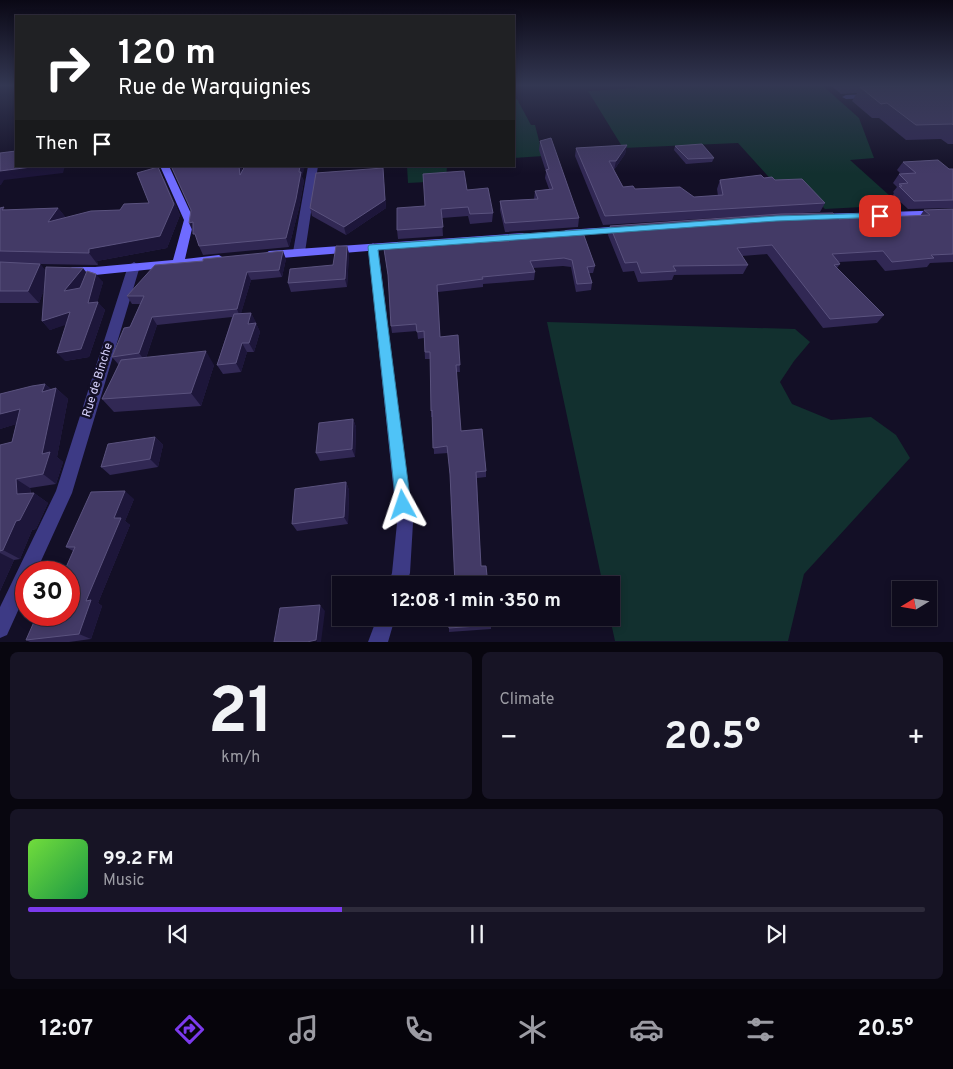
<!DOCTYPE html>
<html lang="en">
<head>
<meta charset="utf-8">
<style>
  :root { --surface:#0e0b1c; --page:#171425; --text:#f1f3f6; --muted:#9b9ba3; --line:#2e2b3b; --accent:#7c3aed }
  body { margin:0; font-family:Overpass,sans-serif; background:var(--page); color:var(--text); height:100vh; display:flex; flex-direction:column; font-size:19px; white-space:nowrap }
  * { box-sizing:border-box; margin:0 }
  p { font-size:16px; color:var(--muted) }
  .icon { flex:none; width:28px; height:28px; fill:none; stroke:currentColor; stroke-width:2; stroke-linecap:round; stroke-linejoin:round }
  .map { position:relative; height:642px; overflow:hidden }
  .sheet { display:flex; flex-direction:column; gap:10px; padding:10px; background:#08060f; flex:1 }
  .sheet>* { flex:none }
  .banner { position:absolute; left:15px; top:15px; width:500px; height:152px; border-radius:0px; box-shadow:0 2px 8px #0003,0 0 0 1px var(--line); background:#202124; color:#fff; overflow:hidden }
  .needle { width:32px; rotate:259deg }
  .buttons { position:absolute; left:892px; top:581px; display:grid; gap:10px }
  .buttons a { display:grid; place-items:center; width:45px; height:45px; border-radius:0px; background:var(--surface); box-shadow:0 2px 8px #0003,0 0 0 1px var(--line); font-size:25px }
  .speed { position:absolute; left:15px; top:561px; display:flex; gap:10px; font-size:25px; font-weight:700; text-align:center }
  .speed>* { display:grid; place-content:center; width:65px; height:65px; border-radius:50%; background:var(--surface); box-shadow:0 2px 8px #0003,0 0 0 1px var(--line); line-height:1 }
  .speed .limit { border:8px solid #d22; background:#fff; color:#111 }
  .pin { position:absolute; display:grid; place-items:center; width:42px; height:42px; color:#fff; margin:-21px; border-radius:10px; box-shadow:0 2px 8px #0006 }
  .me { position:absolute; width:55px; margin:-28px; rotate:355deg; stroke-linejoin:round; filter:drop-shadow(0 0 4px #0008) }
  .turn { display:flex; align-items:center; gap:18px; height:105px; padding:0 20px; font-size:22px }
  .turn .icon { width:65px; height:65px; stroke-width:2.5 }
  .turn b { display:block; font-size:35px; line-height:42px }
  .then { display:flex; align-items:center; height:48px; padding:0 20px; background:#0003; gap:10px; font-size:19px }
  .big { font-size:38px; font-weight:700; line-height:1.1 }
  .sheet .tile { flex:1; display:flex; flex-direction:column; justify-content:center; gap:8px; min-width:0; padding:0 18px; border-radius:8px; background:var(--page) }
  .sheet .dial { align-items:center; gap:0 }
  .dial b { font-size:65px; line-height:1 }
  .song { display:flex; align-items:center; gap:15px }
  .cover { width:60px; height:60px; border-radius:8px; background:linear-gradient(135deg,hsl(100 70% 55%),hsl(140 70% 35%)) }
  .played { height:5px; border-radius:2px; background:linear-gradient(90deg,var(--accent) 35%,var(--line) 35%) }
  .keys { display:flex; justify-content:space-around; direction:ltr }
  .heat { display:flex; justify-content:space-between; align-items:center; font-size:28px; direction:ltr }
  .sheet .tiles { flex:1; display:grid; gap:10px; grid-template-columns:1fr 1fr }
  .tile:last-child { grid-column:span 2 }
  .trip { position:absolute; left:332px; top:576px; width:288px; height:50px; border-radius:0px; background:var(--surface); box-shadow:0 2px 8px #0003,0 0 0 1px var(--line); font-weight:700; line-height:50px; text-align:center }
  .dock { display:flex; height:80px; justify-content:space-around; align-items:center; background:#06040b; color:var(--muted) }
  .dock .icon { width:35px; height:35px }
  .dock .current { color:var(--accent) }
  .dock b { font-size:22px; color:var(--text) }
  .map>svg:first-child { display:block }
  .green { fill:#12302f }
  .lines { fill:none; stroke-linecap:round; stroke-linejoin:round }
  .street { fill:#3d3a85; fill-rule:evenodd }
  .secondary { fill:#6f6bff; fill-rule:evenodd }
  .wall { fill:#312854 }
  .shaded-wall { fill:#1d163a }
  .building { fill:#433a66; stroke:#5a527e }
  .route { fill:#4fc3f7; stroke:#337fa1 }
  .labels { text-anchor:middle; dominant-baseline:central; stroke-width:5; stroke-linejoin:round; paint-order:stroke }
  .street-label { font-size:12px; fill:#d9d4ff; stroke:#130f26 }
</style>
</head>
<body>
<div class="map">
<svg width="953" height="642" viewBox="0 0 953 642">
  <rect width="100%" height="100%" fill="#130f26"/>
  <path class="green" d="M634 85H822L859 118 874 158 850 160 900 205 825 209 799 183 775 184 738 143 623 148 588 91 636 88Z
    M517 99 531 125H535L543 156 514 158V100Z
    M407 166H447L446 181 408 183Z
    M547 322 795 329 810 342 794 361 780 382 792 404 831 420 871 417 896 435 910 458 804 574 788 641H615L610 618H611V585H603Z"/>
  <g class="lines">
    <path class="street" d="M871 94H874V98L846 99 842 97 846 95Z
      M308 166H318L305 252 299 256 293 252Z
      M373 243 378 247 413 523 410 573 406 585H388L392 573 397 523 368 247Z
      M134 262 140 266 72 493 36 572H26V593L7 635 0 638V607L56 491 128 266Z
      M377 618H395L388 642H368Z"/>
    <path class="secondary" d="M160 166H169L194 220 185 259 219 255 225 259 223 262 95 275 68 274 66 271 72 267H95L173 260 184 220Z
      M953 210V216L820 220 815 217 820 214Z
      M626 226 630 227 631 229 630 231 566 236 561 233 566 230Z
      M523 233 528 236 527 238 269 259 263 255 269 251Z"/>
  </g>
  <path class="wall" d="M830 85H953V144H948L941 139 906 140 879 118H872L852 101 857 93 841 94Z
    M540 141 579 218 578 227 505 232 500 210V201L534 199 535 191 549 189 545 178 546 172 539 150Z
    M627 145 625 154 614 170 623 187 635 189 694 197 718 196 717 189 720 180 764 178 775 180 825 203 820 212 786 214 839 219 920 216 924 210 953 209V262L930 263 927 267 885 271 876 260 839 262 840 264 837 268 884 315 877 323 823 328 767 254 742 256 748 265 743 274 674 275 672 280 638 282 634 271 623 272 608 235 610 226 766 215 603 225 575 156 576 148Z
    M675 146 714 158 712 162 686 164 674 150Z
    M903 162 949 169H953V208L908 209 893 195 894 193 893 192 897 187 893 183 899 174H901L897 170Z
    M171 166H241L242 172 302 177 304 181 299 208 289 247 203 255 199 246 191 210Z
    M383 168 386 208 346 235 312 216 310 208Z
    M164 179 180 215 167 248 97 261 98 265 40 264 45 270 86 272 103 282 97 302 105 310 89 357 65 361 66 324 50 330 42 321 44 289 39 303H0V208L6 210 58 208 66 218 120 210 149 203Z
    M467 190 493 213 492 222 470 224 468 216 442 218 443 236 398 239 397 230Z
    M582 230 595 266 593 273H589L592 283 591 290 576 292 571 267 563 266 533 268 535 272 534 280 483 284V287L438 292 440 337 458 335 460 372H456L461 431 482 429 486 471V477L477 478 481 566H486L488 585H455L450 476 448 453 434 454 433 417H431V411L430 359H425L424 338 418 339 417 331 392 333 391 326 388 275 384 249 398 248V243L444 240V244L507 241 508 235Z
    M347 246 349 254 347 287 291 292 288 283 333 265Z
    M286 259 282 277 251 280 241 313H251L260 332 254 352H247L241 372 223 374 217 365 232 317 157 325 146 358 214 365 201 406 114 412 102 399 119 364H118L112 357 130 327 140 304H132L127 296Z
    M45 384 51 389 56 388 68 399 57 457 63 462 56 484 30 488 31 493H34L48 503 36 529 32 530 20 559 14 560 0 591V445L12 442 16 424 0 429V394Z
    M353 419 356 427 355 457 320 461 316 453Z
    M155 437 163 445 158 467 110 475 101 467Z
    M346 482 349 490 348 524 297 531 292 524Z
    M134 499 125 521 130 525 98 603 102 606 91 639 69 642H30L26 640 69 615 73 551 66 547Z
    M491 625V629L449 632V628Z"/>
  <path class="shaded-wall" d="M627 145 625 154 614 170 616 161Z
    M39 166H65L63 173 4 180 1 185H0V171Z
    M239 166H241L243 184 240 175Z
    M300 166H305L302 177 304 181 299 208 289 247 286 238Z
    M158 167 180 215 167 248 97 261 98 265 89 253V249L160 236Z
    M383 168 386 208 346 235 344 227Z
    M58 208 67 219 48 222Z
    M193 222V232L189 223Z
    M347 246 349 254 347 287 345 279Z
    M283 251 286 259 282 277 279 270Z
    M40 264 50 275 39 303 28 291Z
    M83 268 90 277 71 299 64 291Z
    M247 272 251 280 240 317 237 309Z
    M96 274 103 282 96 308 98 302 105 310 89 357 65 361 57 353 88 303Z
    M70 312 78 321 50 330 42 321Z
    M251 313 256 322 254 329 256 323 260 332 254 352 249 343 248 324Z
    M152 317 157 325 145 361 139 353Z
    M242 343 247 352 241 372 236 363Z
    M206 351 214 365 201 406 191 393Z
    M45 384 55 393 56 388 68 399 57 457 63 462 56 484 43 474 42 392Z
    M20 409 33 419 0 429V414Z
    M353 419 356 427 355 457 352 449Z
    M155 437 163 445 158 467 150 459Z
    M16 479 30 488 31 498 34 493 48 503 36 529 32 530 20 559 3 550 16 521 17 494Z
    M346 482 349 490 348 524 344 517Z
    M125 491 134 499 125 521 130 525 98 603 102 606 91 639 79 634 86 601 114 518Z
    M0 553 14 560 0 591Z
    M320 605 325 611 321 642H317L316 640Z"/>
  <path class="building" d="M931 85H953V125L952 124 916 125 887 103 881 104 860 87Z
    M551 138 579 218 505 223 500 201 538 199 535 191 553 189 546 170 549 169 540 141Z
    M702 144 714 158 688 159 675 146Z
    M627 145 616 161H609L623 187 633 186 635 189 680 187 694 197 723 195 720 180 761 175 764 178 772 177 775 180 802 179 825 203 605 216 576 148Z
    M16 151V166H39L0 171V153Z
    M938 160 949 169H953V200L914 201 899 186H902L899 184 908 183 899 174 916 173 903 162Z
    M171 166H239L240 175 245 166H300L299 172H301L296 199 286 238 199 246 195 234H193V222L189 223 191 210Z
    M158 167 174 204 160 236 89 249V253L0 251V208L4 207 2 210 58 208 48 222 91 211 120 210 124 204 149 203 137 173Z
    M383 168 385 200 344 227 310 208 316 173Z
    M464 171 467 190 488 188 493 213 470 214 468 207 441 209 443 227 397 230V208L425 206 423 174Z
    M953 209V254L931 255 934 258 892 262 883 251 832 254 840 264 834 265 884 315 830 319 772 245 737 248 748 265 673 266 676 271 641 273 637 262 625 263 610 226 781 214 833 213 839 219 930 215 924 210Z
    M582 230 595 266 587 267 592 283 577 284 572 260 564 258 530 261 535 272 482 277 483 279 437 285 440 337 458 335 460 365H456L461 431 482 429 486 471 476 472 481 566H486L488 585H455L450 474 447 446 433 448 432 410 431 411 430 352H425L424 331 417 332 416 324 391 326 388 275 384 249 398 248V243L444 240V244L509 241 508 235Z
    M336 246H347L345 279 288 283 290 269 333 265Z
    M283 251 279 270 247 272 237 309 152 317 139 353 112 357 124 328 130 327 144 296H127L155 265 203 261V259Z
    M0 262 40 264 28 291H0Z
    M46 267 83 268 64 291 80 288 87 271 96 274 88 303 98 302 81 349 57 353 70 312 42 321Z
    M251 313 248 324 256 323 249 343H242L236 363 217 365 234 314Z
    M206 351 191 393 102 399 121 360Z
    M45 384 42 392 56 388 42 454 50 452 43 474 16 479 17 494 34 493 20 520 16 521 3 550 0 551V445L12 442 20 409 0 414V394L32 386Z
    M353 419 352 449 316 453 319 423Z
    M155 437 150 459 101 467 108 444Z
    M346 482 344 517 292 524 295 489Z
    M125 491 114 518H121L86 601 91 600 79 634 26 640 37 615H69V572H64L75 547H66L91 492Z
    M320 605 316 640 307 642H274L280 608Z
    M448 618H491V625L449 628Z"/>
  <linearGradient id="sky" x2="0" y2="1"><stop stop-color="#0a0815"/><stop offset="0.49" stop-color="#333752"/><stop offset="1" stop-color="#333752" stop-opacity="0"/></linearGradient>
  <rect width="953" height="174" fill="url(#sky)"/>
  <path class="route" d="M880 213 884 216 883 217 776 221 378 250 411 505 408 511 403 513 398 511 396 505 368 247 369 245 776 216Z"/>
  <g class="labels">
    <g class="street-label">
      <text transform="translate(98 380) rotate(-73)">Rue de Binche</text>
    </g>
  </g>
</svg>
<div class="buttons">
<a><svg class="needle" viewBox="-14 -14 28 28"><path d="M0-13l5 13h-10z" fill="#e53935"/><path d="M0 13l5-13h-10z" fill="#9b9ba3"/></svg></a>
</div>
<div class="speed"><div class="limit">30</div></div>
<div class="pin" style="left:880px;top:216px;background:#d93025"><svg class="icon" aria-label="arrive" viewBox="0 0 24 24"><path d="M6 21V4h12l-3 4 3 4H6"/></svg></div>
<svg class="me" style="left:403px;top:505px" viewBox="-20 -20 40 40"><path d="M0-17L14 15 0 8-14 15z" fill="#4fc3f7" stroke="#fff" stroke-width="4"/></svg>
<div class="trip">12:08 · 1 min · 350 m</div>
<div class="banner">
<div class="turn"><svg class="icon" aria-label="right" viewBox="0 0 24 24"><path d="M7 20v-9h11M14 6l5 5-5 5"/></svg><div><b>120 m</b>Rue de Warquignies</div></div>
<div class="then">Then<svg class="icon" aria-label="arrive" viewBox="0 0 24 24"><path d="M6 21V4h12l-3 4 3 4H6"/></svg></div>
</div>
</div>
<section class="sheet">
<div class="tiles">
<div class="tile dial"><b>21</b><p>km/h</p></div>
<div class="tile"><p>Climate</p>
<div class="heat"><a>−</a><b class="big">20.5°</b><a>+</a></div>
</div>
<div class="tile">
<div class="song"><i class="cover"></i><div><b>99.2 FM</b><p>Music</p></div></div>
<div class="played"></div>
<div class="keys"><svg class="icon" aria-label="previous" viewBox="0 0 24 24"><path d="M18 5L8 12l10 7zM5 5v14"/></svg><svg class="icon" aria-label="pause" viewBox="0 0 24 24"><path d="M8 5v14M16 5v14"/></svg><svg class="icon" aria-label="next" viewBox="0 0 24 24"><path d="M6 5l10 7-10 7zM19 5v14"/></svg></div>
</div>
</div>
</section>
<nav class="dock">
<b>12:07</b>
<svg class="icon current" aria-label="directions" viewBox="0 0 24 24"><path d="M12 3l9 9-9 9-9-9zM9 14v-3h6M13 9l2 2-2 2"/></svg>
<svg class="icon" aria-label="music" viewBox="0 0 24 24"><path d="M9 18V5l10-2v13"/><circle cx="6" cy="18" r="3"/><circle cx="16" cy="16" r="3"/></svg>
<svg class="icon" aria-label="phone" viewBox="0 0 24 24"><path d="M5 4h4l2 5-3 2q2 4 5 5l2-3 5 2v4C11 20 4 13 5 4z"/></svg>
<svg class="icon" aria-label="climate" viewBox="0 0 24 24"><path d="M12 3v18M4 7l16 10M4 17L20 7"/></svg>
<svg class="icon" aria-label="car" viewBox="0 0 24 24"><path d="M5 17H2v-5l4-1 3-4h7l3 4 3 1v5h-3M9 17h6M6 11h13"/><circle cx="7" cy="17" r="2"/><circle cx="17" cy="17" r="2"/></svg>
<svg class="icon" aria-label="filters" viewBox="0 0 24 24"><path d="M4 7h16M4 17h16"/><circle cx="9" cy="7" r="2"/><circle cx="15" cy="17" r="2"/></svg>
<b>20.5°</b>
</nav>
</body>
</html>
